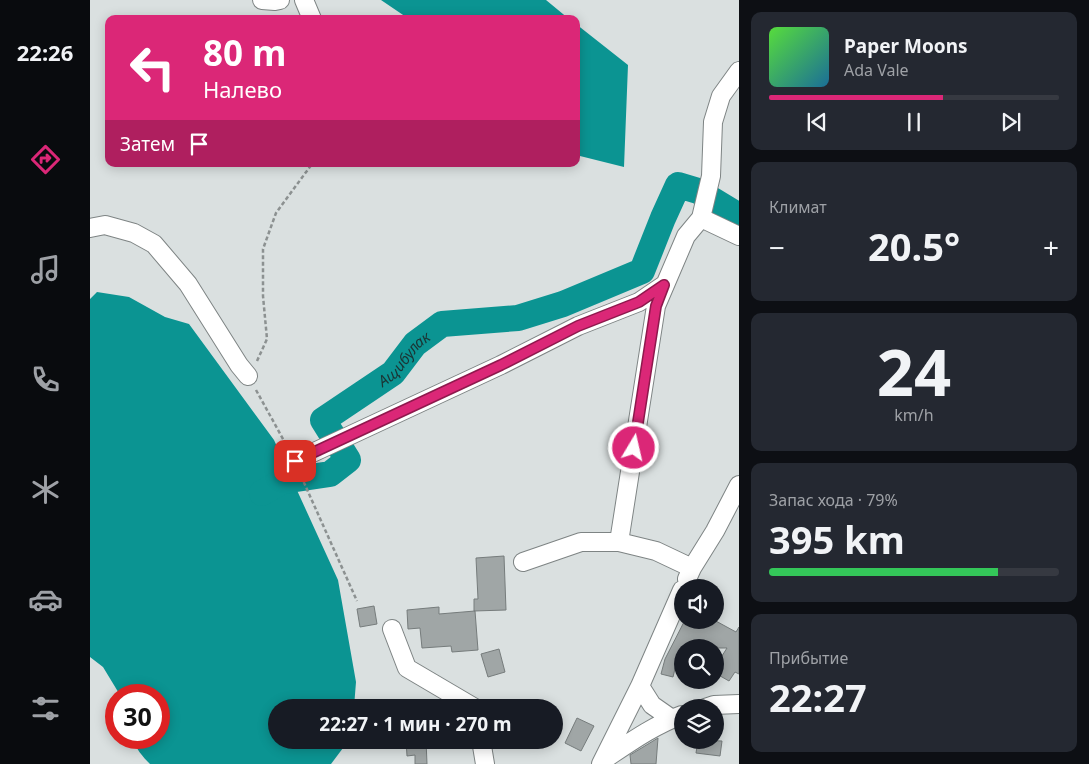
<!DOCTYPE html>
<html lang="ru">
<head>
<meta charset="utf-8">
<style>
  :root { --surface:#171b24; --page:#242831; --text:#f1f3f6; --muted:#9ea1a6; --line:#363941; --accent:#db2777 }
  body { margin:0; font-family:"Noto Sans",sans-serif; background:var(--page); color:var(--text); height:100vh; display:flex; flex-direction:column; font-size:19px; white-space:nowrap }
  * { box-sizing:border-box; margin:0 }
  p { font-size:16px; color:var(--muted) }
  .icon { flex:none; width:28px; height:28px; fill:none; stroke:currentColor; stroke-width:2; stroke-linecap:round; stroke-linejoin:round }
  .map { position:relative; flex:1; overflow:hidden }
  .side { display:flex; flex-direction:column; gap:12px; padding:12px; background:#0d0f14; width:350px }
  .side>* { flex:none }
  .banner { position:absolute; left:15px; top:15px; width:475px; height:152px; border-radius:10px; box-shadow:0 2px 12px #0003; background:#db2777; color:#fff; overflow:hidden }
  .controls { position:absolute; left:584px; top:579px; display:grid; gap:10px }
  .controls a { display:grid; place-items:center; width:50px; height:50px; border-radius:50%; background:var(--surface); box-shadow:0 2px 12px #0003; font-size:25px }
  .speed { position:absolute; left:15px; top:684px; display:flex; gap:10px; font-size:25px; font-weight:700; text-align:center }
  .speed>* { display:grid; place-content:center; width:65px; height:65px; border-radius:50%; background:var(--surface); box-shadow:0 2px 12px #0003; line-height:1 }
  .speed .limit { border:8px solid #d22; background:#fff; color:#111 }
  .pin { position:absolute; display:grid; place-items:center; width:42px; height:42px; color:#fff; margin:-21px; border-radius:10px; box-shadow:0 2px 8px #0006 }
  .me { position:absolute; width:55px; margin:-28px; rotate:9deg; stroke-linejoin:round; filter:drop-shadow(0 0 4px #0008) }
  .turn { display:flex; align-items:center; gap:18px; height:105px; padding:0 15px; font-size:22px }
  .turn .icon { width:65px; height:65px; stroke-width:2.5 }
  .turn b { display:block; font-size:35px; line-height:42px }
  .then { display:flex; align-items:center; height:48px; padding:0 15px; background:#0003; gap:10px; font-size:19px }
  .big { font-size:38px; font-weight:700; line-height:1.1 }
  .side .card { flex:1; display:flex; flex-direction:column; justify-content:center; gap:8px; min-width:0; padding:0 18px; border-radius:10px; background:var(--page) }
  .side .dial { align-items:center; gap:0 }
  .dial b { font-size:65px; line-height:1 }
  .song { display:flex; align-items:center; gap:15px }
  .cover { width:60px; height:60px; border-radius:8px; background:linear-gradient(135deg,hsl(110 70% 55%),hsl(200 70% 35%)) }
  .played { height:5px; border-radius:2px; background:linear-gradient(90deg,var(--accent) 60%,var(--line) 60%) }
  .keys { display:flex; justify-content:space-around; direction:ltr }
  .heat { display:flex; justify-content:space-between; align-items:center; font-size:28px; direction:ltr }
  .charge { height:8px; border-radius:4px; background:linear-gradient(90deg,#34c759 79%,var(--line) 0) }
  .trip { position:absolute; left:178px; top:699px; width:295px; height:50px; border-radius:25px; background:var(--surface); box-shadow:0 2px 12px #0003; font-weight:700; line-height:50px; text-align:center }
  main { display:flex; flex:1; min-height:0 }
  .menu { display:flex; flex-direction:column; width:90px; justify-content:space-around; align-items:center; background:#090b0e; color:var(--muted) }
  .menu .icon { width:35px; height:35px }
  .menu .active { color:var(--accent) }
  .menu b { font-size:22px; color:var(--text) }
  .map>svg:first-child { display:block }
  .water { fill:#0b9492 }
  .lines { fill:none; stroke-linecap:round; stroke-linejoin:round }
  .river { stroke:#0b9492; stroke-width:26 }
  .building { fill:#a0a6a6; stroke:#767c7c }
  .minor-casing { stroke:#7e8484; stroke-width:20 }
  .path { stroke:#8c9191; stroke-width:2.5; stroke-dasharray:4 2.5; stroke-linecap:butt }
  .minor { stroke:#fff; stroke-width:18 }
  .route-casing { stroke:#8e194d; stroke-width:12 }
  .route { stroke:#db2777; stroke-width:9 }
  .labels { text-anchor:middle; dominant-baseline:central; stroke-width:4.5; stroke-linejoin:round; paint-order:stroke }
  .water-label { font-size:15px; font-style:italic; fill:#1b3434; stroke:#fff }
</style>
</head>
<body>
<main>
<nav class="menu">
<b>22:26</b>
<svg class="icon active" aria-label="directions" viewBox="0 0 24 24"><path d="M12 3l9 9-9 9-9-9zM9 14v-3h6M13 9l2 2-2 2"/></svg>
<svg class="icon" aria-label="music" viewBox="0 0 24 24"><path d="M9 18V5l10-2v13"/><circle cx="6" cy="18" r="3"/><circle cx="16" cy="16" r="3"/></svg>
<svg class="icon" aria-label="phone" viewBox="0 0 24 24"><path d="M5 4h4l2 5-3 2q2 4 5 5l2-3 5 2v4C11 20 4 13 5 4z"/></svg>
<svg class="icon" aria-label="climate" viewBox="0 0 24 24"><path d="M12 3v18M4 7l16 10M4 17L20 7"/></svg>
<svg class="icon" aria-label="car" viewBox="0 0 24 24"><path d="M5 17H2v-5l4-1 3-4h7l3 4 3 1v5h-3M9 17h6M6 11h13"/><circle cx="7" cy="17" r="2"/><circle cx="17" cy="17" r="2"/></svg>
<svg class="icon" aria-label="filters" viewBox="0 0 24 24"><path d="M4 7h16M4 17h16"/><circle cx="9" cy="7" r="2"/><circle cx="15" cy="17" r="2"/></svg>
</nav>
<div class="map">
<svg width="649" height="764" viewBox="0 0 649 764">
  <rect width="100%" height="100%" fill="#dae0e0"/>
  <path class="water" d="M291 0H456L479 19H319Z
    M486 24 538 65 534 167 486 155Z
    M7 292 39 297 75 317 99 324 184 440 248 580 266 682 264 707 186 708V740H259L241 764H60C53 757 45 748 43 738H69V695H30L13 667 0 657V299Z"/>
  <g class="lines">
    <path class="river" id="s1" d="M172 493 193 481 240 474 258 460 233 420 303 373 325 344 352 324 428 318 473 304 552 271 573 218 588 185 608 191 649 216"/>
  </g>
  <path class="building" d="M414 556 416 610 384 611V599H388L386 558Z
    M284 606 287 624 270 627 267 609Z
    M349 607V614L385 611 388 650 362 652 361 646 332 648 330 628 318 629 317 610Z
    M595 620H624L646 632 649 627V674L645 672 639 681 625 673V667L637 648H590L583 677 571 674 575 659Z
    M409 649 415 672 398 677 391 654Z
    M487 718 504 726 491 751 475 743Z
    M568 738 566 764H541L540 755Z
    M316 740H336L337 764H325V755L317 756Z
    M608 740 632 741 630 756 606 753Z"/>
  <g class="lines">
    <g class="minor-casing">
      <path id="minor" d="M172 0 185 1 190 0
        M214 0 222 19
        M611 218 649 236
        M0 228 15 225 44 233 64 244 98 284 149 365 158 376
        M205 461 411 365 488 326 549 302 574 285
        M529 542 566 306 596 236 611 218 621 176 623 122 631 96 649 71
        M433 562 491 542H529L566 551 602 568
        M597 579 602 568 625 531 649 485
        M302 629 317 668 385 708
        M550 686 562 705 582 719
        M615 708 624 705 649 704
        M391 740 395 764
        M515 759C539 743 564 725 592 715
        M511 764 550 686 592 590"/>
    </g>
    <path class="path" d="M167 361 177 339 173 296V249L186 213 222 164
      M166 390 198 448
      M211 476 267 601"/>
    <use href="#minor" class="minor"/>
  </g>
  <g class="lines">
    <g class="route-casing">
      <path id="route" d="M205 461 411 365 488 326 549 302 574 285 566 306 544 448"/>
    </g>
    <use href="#route" class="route"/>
  </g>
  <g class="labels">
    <g class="water-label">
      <text stroke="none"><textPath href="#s1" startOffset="244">Ащибулак</textPath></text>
    </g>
  </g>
</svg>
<div class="controls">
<a><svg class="icon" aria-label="sound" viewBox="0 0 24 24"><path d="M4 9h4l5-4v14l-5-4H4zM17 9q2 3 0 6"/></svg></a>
<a><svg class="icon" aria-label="search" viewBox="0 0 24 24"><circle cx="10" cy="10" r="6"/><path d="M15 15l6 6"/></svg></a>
<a><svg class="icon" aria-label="layers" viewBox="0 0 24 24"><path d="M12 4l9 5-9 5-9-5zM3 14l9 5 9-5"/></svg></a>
</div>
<div class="speed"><div class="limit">30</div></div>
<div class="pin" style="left:205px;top:461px;background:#d93025"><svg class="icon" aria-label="arrive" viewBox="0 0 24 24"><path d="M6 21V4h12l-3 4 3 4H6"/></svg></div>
<svg class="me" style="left:544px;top:448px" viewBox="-20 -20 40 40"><circle r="17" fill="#db2777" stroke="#fff" stroke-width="3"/><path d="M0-11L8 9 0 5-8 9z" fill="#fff"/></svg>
<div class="trip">22:27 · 1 мин · 270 m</div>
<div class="banner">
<div class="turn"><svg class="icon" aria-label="left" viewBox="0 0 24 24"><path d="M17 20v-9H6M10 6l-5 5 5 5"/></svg><div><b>80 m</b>Налево</div></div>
<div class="then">Затем<svg class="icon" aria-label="arrive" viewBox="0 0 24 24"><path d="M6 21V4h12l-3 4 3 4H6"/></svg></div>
</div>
</div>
<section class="side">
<div class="card">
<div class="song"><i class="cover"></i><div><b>Paper Moons</b><p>Ada Vale</p></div></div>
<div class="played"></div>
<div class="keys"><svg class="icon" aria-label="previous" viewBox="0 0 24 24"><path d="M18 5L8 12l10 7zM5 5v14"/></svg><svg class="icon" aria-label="pause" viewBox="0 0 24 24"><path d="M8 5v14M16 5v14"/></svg><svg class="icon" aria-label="next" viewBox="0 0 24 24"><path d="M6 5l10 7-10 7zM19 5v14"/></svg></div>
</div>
<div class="card"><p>Климат</p>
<div class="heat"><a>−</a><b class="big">20.5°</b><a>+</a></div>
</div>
<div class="card dial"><b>24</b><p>km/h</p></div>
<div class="card"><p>Запас хода · 79%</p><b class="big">395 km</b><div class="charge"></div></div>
<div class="card"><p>Прибытие</p><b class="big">22:27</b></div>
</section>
</main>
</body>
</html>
